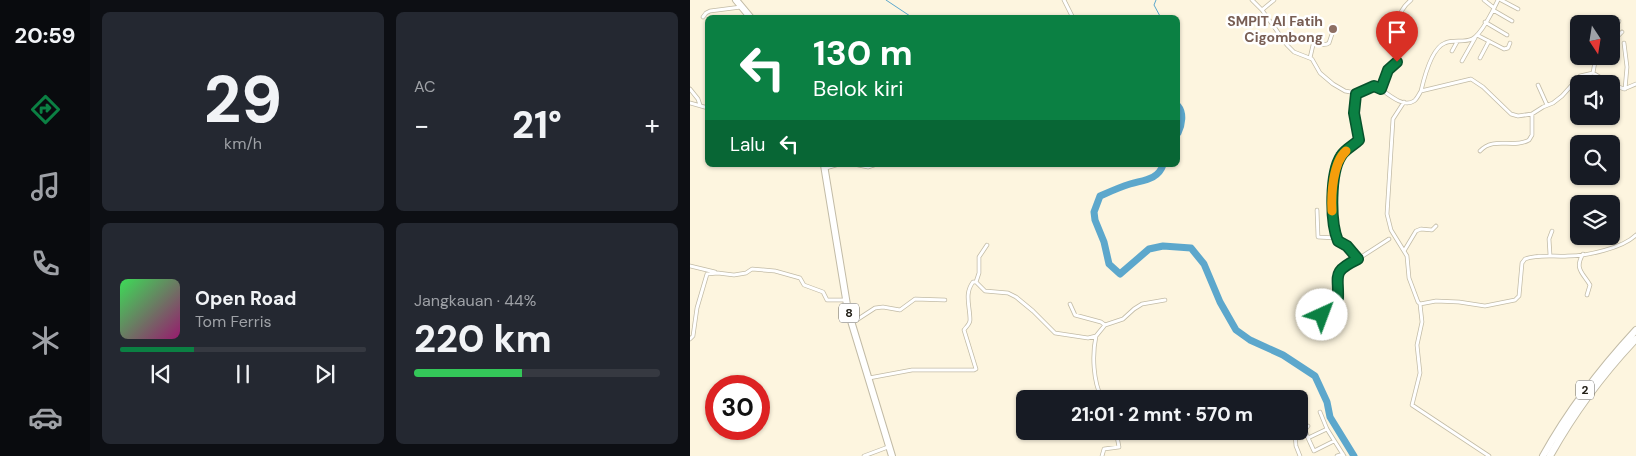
<!DOCTYPE html>
<html lang="id">
<head>
<meta charset="utf-8">
<style>
  :root { --surface:#171b24; --page:#242831; --text:#f1f3f6; --muted:#9ea1a6; --line:#363941; --accent:#0b8043 }
  body { margin:0; font-family:"DM Sans",sans-serif; background:var(--page); color:var(--text); height:100vh; display:flex; flex-direction:column; font-size:19px; white-space:nowrap }
  * { box-sizing:border-box; margin:0 }
  p { font-size:16px; color:var(--muted) }
  .icon { flex:none; width:28px; height:28px; fill:none; stroke:currentColor; stroke-width:2; stroke-linecap:round; stroke-linejoin:round }
  .map { position:relative; flex:1; overflow:hidden }
  .drawer { display:flex; flex-direction:column; gap:12px; padding:12px; background:#0d0f14; width:600px }
  .drawer>* { flex:none }
  .guide { position:absolute; left:15px; top:15px; width:475px; height:152px; border-radius:8px; box-shadow:0 1px 4px #0004; background:#0b8043; color:#fff; overflow:hidden }
  .needle { width:32px; rotate:168deg }
  .tools { position:absolute; left:880px; top:15px; display:grid; gap:10px }
  .tools a { display:grid; place-items:center; width:50px; height:50px; border-radius:8px; background:var(--surface); box-shadow:0 1px 4px #0004; font-size:25px }
  .speed { position:absolute; left:15px; top:375px; display:flex; gap:10px; font-size:25px; font-weight:700; text-align:center }
  .speed>* { display:grid; place-content:center; width:65px; height:65px; border-radius:50%; background:var(--surface); box-shadow:0 1px 4px #0004; line-height:1 }
  .speed .limit { border:8px solid #d22; background:#fff; color:#111 }
  .pin { position:absolute; display:grid; place-items:center; width:42px; height:42px; color:#fff; margin:-51px -21px; border-radius:50% 50% 50% 0; rotate:-45deg; box-shadow:0 0 5px #0007 }
  .pin .icon { rotate:45deg }
  .me { position:absolute; width:55px; margin:-28px; rotate:43deg; stroke-linejoin:round; filter:drop-shadow(0 0 4px #0008) }
  .turn { display:flex; align-items:center; gap:18px; height:105px; padding:0 25px; font-size:22px }
  .turn .icon { width:65px; height:65px; stroke-width:2.5 }
  .turn b { display:block; font-size:35px; line-height:42px }
  .then { display:flex; align-items:center; height:48px; padding:0 25px; background:#0003; gap:10px; font-size:19px }
  .big { font-size:38px; font-weight:800; line-height:1.1 }
  .drawer .card { flex:1; display:flex; flex-direction:column; justify-content:center; gap:8px; min-width:0; padding:0 18px; border-radius:8px; background:var(--page) }
  .drawer .dial { align-items:center; gap:0 }
  .dial b { font-size:65px; line-height:1 }
  .song { display:flex; align-items:center; gap:15px }
  .cover { width:60px; height:60px; border-radius:8px; background:linear-gradient(135deg,hsl(130 70% 55%),hsl(320 70% 35%)) }
  .played { height:5px; border-radius:2px; background:linear-gradient(90deg,var(--accent) 30%,var(--line) 30%) }
  .keys { display:flex; justify-content:space-around; direction:ltr }
  .heat { display:flex; justify-content:space-between; align-items:center; font-size:28px; direction:ltr }
  .charge { height:8px; border-radius:4px; background:linear-gradient(90deg,#34c759 44%,var(--line) 0) }
  .drawer .tiles { flex:1; display:grid; gap:12px; grid-template-columns:repeat(2,1fr) }
  .trip { position:absolute; left:326px; top:390px; width:292px; height:50px; border-radius:8px; background:var(--surface); box-shadow:0 1px 4px #0004; font-weight:800; line-height:50px; text-align:center }
  main { display:flex; flex:1; min-height:0 }
  .tab-bar { display:flex; flex-direction:column; width:90px; justify-content:space-around; align-items:center; background:#090b0e; color:var(--muted) }
  .tab-bar .icon { width:35px; height:35px }
  .tab-bar .selected { color:var(--accent) }
  .tab-bar b { font-size:22px; color:var(--text) }
  .map>svg:first-child { display:block }
  .lines { fill:none; stroke-linecap:round; stroke-linejoin:round }
  .stream { stroke:#5ca7cc; stroke-width:1 }
  .river { stroke:#5ca7cc; stroke-width:7 }
  .street-casing { stroke:#c2bba6; stroke-width:4.5 }
  .highway-casing { stroke:#c2bba6; stroke-width:8 }
  .street { stroke:#fff; stroke-width:3 }
  .highway { stroke:#fff; stroke-width:6 }
  .route-casing { stroke:#07532c; stroke-width:12 }
  .route { stroke:#0b8043; stroke-width:9 }
  .slow { stroke:#f59e0b; stroke-width:9 }
  .education-dot { fill:#8d6e63; stroke:#fff; stroke-width:2 }
  .labels { text-anchor:middle; dominant-baseline:central; stroke-width:5; stroke-linejoin:round; paint-order:stroke }
  .shield { fill:#fff; stroke:#65635d; stroke-width:1 }
  .shield-label { font-size:12px; font-weight:bold; fill:#232018 }
  .education-label { font-size:14px; font-weight:bold; fill:#785e54; stroke:#fff; text-anchor:end }
</style>
</head>
<body>
<main>
<nav class="tab-bar">
<b>20:59</b>
<svg class="icon selected" aria-label="directions" viewBox="0 0 24 24"><path d="M12 3l9 9-9 9-9-9zM9 14v-3h6M13 9l2 2-2 2"/></svg>
<svg class="icon" aria-label="music" viewBox="0 0 24 24"><path d="M9 18V5l10-2v13"/><circle cx="6" cy="18" r="3"/><circle cx="16" cy="16" r="3"/></svg>
<svg class="icon" aria-label="phone" viewBox="0 0 24 24"><path d="M5 4h4l2 5-3 2q2 4 5 5l2-3 5 2v4C11 20 4 13 5 4z"/></svg>
<svg class="icon" aria-label="climate" viewBox="0 0 24 24"><path d="M12 3v18M4 7l16 10M4 17L20 7"/></svg>
<svg class="icon" aria-label="car" viewBox="0 0 24 24"><path d="M5 17H2v-5l4-1 3-4h7l3 4 3 1v5h-3M9 17h6M6 11h13"/><circle cx="7" cy="17" r="2"/><circle cx="17" cy="17" r="2"/></svg>
</nav>
<section class="drawer">
<div class="tiles">
<div class="card dial"><b>29</b><p>km/h</p></div>
<div class="card"><p>AC</p>
<div class="heat"><a>−</a><b class="big">21°</b><a>+</a></div>
</div>
<div class="card">
<div class="song"><i class="cover"></i><div><b>Open Road</b><p>Tom Ferris</p></div></div>
<div class="played"></div>
<div class="keys"><svg class="icon" aria-label="previous" viewBox="0 0 24 24"><path d="M18 5L8 12l10 7zM5 5v14"/></svg><svg class="icon" aria-label="pause" viewBox="0 0 24 24"><path d="M8 5v14M16 5v14"/></svg><svg class="icon" aria-label="next" viewBox="0 0 24 24"><path d="M6 5l10 7-10 7zM19 5v14"/></svg></div>
</div>
<div class="card"><p>Jangkauan · 44%</p><b class="big">220 km</b><div class="charge"></div></div>
</div>
</section>
<div class="map">
<svg width="946" height="456" viewBox="0 0 946 456">
  <rect width="100%" height="100%" fill="#fdf5df"/>
  <g class="lines">
    <path class="stream" d="M196 0 223 18
      M466 0 464 5 471 18
      M488 45V60"/>
    <path class="river" d="M488 106C494 113 492 125 488 133
      M473 165C468 180 453 180 440 184 430 187 419 192 410 196L404 212 405 220 414 242 419 264 430 274 459 249 473 246 501 248 514 264 530 302 546 330 560 340 593 355 625 376 637 402 640 417 664 456"/>
    <g class="street-casing">
      <path id="street" d="M374 0 383 18
        M562 0 572 10 597 45 604 52 622 59 630 73 643 84 655 91 666 93 686 86C695 91 712 109 724 101 727 99 729 94 731 91L781 79 793 87 821 114 828 116 842 114 853 107 863 103 872 96 890 76 903 73 921 84
        M794 0 804 8
        M811 0 828 9
        M572 10 584 0
        M803 10 822 21
        M13 17 16 13 20 11 51 7
        M795 22 817 35
        M787 35 814 49 818 48 820 43
        M921 38 929 21
        M921 43 932 32
        M934 43 937 67 935 89
        M762 51 767 42
        M620 58 623 45C628 42 634 47 639 43L644 28
        M790 58 799 41
        M772 61 785 38
        M903 73 906 56
        M921 84 934 89 946 84
        M848 85 857 105
        M0 89 8 99 10 105
        M691 89 698 70 707 62C707 40 701 16 721 0
        M731 91C734 78 742 48 755 43 763 39 774 43 782 39 791 35 804 9 808 0
        M714 102 703 119 697 214 701 230 717 256 719 278 728 302 730 304
        M0 103 18 108
        M790 151C804 136 823 149 839 140L842 135V114
        M168 165 178 167 184 165
        M136 168 146 165
        M627 210 628 237 646 238
        M714 251 726 231 731 229 742 230 746 226
        M893 254C884 269 893 273 900 285L897 295
        M860 255 859 239 862 231
        M668 259 699 239
        M0 266 25 272
        M286 282 289 273V257L297 245
        M380 304 385 315 411 322 415 325
        M632 315 648 299C649 274 641 272 668 259L657 246 648 241C640 222 640 173 651 156 655 149 663 146 669 140L664 113 666 93
        M162 323 185 308 193 307 210 310 225 299 255 300
        M406 336C402 355 403 381 412 399
        M0 339 3 336 7 308 17 274 28 273 44 275 56 273 62 269 85 271 110 278 114 285 133 292 137 300H155
        M179 378 222 370H284L286 369 274 330C276 327 280 324 280 320 280 306 274 294 283 282H286L295 291 318 293 326 297 343 311 365 333 398 338 406 336 415 325 433 319 444 309 452 304 475 300
        M630 412 637 429 654 456
        M618 426 615 430 618 438 637 429
        M605 435 606 446 610 456
        M618 438 624 451 644 441
        M174 456 198 447
        M412 456 414 449 429 447 426 431
        M647 456 653 454
        M799 456 722 405 730 373 727 345 732 322 730 304 746 301 769 302 795 306 825 300 829 296 832 263 835 259C849 254 864 257 878 256 897 256 933 248 946 235"/>
    </g>
    <g class="highway-casing">
      <path id="highway" d="M46 0 61 18
        M134 165 158 311 202 456
        M853 456C879 409 910 369 946 330
        M860 456C884 413 912 375 946 339"/>
    </g>
    <use href="#street" class="street"/>
    <use href="#highway" class="highway"/>
  </g>
  <g class="lines">
    <g class="route-casing">
      <path id="route" d="M632 315 648 298C649 275 641 272 668 259L657 246 648 241C640 222 640 173 651 156 655 149 663 146 669 140L664 113 666 94 684 86 691 89 698 70 707 62"/>
    </g>
    <use href="#route" class="route"/>
    <path class="slow" d="M642 211C641 194 643 162 656 151"/>
  </g>
  <circle class="education-dot" cx="643" cy="29" r="5"/>
  <g class="labels">
    <g class="shield">
      <rect x="149" y="303.5" width="20" height="19" rx="4"/>
      <rect x="886" y="380.5" width="18" height="19" rx="4"/>
    </g>
    <g class="shield-label">
      <text x="159" y="313">8</text>
      <text x="895" y="390">2</text>
    </g>
    <g class="education-label">
      <text x="633" y="21">SMPIT Al Fatih<tspan x="633" dy="16">Cigombong</tspan></text>
    </g>
  </g>
</svg>
<div class="tools">
<a><svg class="needle" viewBox="-14 -14 28 28"><path d="M0-13l5 13h-10z" fill="#e53935"/><path d="M0 13l5-13h-10z" fill="#9ea1a6"/></svg></a>
<a><svg class="icon" aria-label="sound" viewBox="0 0 24 24"><path d="M4 9h4l5-4v14l-5-4H4zM17 9q2 3 0 6"/></svg></a>
<a><svg class="icon" aria-label="search" viewBox="0 0 24 24"><circle cx="10" cy="10" r="6"/><path d="M15 15l6 6"/></svg></a>
<a><svg class="icon" aria-label="layers" viewBox="0 0 24 24"><path d="M12 4l9 5-9 5-9-5zM3 14l9 5 9-5"/></svg></a>
</div>
<div class="speed"><div class="limit">30</div></div>
<div class="pin" style="left:707px;top:62px;background:#d93025"><svg class="icon" aria-label="arrive" viewBox="0 0 24 24"><path d="M6 21V4h12l-3 4 3 4H6"/></svg></div>
<svg class="me" style="left:632px;top:315px" viewBox="-20 -20 40 40"><circle r="19" fill="#fff"/><path d="M0-13L10 11 0 6-10 11z" fill="#0b8043"/></svg>
<div class="trip">21:01 · 2 mnt · 570 m</div>
<div class="guide">
<div class="turn"><svg class="icon" aria-label="left" viewBox="0 0 24 24"><path d="M17 20v-9H6M10 6l-5 5 5 5"/></svg><div><b>130 m</b>Belok kiri</div></div>
<div class="then">Lalu<svg class="icon" aria-label="left" viewBox="0 0 24 24"><path d="M17 20v-9H6M10 6l-5 5 5 5"/></svg></div>
</div>
</div>
</main>
</body>
</html>
